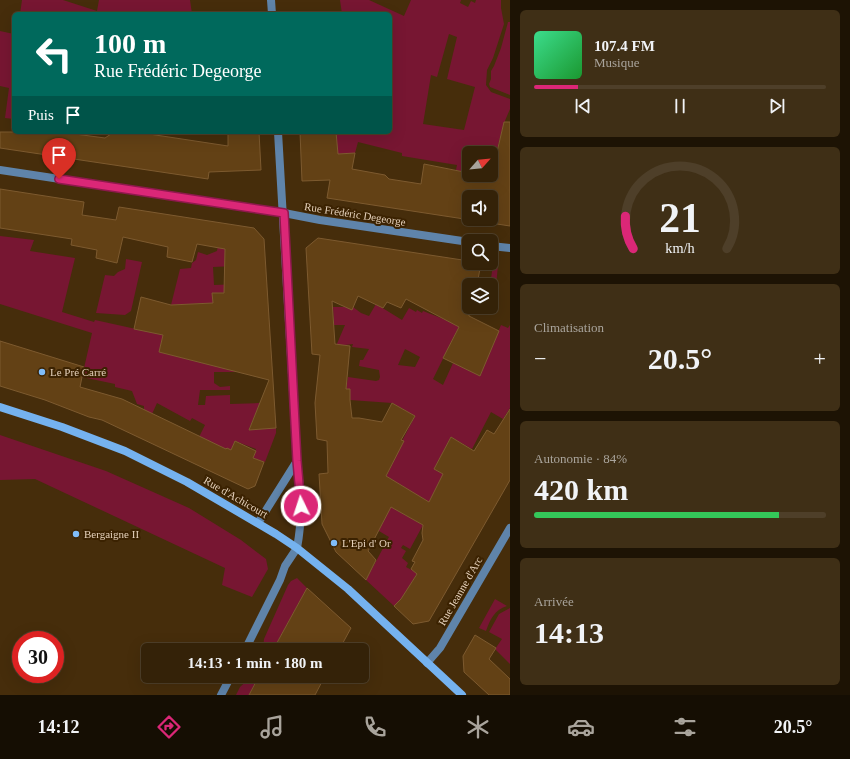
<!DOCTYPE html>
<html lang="fr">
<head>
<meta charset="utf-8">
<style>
  :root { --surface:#342208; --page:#3f2f16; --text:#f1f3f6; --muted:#a9a49c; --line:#4e3f29; --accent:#db2777 }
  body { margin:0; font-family:"Times New Roman",serif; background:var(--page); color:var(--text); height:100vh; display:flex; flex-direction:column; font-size:15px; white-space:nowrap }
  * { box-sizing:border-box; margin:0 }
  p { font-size:13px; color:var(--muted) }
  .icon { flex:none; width:22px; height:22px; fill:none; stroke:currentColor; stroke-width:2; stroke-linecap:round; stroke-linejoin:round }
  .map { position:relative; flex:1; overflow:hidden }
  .panel { display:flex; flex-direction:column; gap:10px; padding:10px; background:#1d1304; width:340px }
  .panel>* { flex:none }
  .banner { position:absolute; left:12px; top:12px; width:380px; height:122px; border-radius:6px; box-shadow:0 4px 16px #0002,0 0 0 1px var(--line); background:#00695c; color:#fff; overflow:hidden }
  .needle { width:26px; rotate:63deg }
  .fabs { position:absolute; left:462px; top:146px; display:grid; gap:8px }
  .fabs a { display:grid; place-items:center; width:36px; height:36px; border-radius:6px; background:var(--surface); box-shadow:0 4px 16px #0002,0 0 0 1px var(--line); font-size:20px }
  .speed { position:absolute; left:12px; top:631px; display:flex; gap:8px; font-size:20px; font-weight:700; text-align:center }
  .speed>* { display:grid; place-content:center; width:52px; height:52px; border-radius:50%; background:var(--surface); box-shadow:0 4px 16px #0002,0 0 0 1px var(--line); line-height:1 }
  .speed .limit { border:6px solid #d22; background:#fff; color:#111 }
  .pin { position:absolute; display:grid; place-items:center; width:34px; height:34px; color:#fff; margin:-41px -17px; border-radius:50% 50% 50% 0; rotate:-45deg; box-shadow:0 0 4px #0007 }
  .pin .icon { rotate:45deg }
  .me { position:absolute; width:44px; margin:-22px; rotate:356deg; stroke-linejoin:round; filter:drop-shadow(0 0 3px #0008) }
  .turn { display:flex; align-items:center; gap:14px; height:84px; padding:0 16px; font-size:18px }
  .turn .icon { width:52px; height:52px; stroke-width:2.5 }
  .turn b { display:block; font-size:28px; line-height:34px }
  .then { display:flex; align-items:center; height:38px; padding:0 16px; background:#0003; gap:8px; font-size:15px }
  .big { font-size:30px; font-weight:600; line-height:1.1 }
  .panel .widget { flex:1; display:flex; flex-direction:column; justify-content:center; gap:6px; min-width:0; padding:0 14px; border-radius:6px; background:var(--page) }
  .panel .dial { align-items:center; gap:0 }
  .dial svg { height:104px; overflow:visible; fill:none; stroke:var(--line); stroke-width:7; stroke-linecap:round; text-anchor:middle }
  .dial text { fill:var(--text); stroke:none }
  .song { display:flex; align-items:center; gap:12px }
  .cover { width:48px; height:48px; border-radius:6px; background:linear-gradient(135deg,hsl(150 70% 55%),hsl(130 70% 35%)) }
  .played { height:4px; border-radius:2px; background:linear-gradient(90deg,var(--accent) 15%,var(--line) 15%) }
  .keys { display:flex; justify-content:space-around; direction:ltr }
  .heat { display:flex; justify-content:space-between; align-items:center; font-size:22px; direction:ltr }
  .charge { height:6px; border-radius:3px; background:linear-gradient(90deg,#34c759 84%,var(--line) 0) }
  .trip { position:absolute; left:141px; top:643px; width:228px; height:40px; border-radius:6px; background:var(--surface); box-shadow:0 4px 16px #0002,0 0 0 1px var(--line); font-weight:600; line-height:40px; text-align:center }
  .menu { display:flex; height:64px; justify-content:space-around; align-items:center; background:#150e03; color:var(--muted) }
  .menu .icon { width:28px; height:28px }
  .menu .selected { color:var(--accent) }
  .menu b { font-size:18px; color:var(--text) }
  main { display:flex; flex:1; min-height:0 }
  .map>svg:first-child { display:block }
  .green { fill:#771632; fill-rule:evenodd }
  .building { fill:#634115; stroke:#7d5a2f; fill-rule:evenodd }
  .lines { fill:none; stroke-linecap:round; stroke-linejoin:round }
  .lane { stroke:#5f84aa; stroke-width:8 }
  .street { stroke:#5f84aa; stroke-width:8 }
  .secondary { stroke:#75b2ef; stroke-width:8 }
  .route-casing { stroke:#8e194d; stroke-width:10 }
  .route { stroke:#db2777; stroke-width:7 }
  .poi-dot { fill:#80bdfa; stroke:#3b2201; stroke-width:1.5 }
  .labels { text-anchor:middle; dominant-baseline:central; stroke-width:4; stroke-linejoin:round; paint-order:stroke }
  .street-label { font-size:11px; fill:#e6d2bc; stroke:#3b2201 }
  .poi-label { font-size:11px; fill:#e6d2bc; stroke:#3b2201; text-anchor:start }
</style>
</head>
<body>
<main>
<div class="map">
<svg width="510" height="695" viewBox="0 0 510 695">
  <rect width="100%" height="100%" fill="#462d0b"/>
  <path class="green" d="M22 0H63L97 11 99 0H190L192 14H20Z
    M340 0H369L404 16 411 0H461L460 3 468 7 471 1 475 3 476 0H501V8L504 24 493 58 487 70 486 85 491 92 510 99V109L504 123 494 161 491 160V153H469L470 186 467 173 456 170 457 165 402 156V153L358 142 355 153 326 155 325 133 390 132V14H342ZM449 34 457 37 447 79 475 87 464 130 423 124 431 75 437 77Z
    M508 22H510V95L490 87 489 84 491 79V71L494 66 501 48Z
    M0 31 14 34V119L5 118 9 88 0 86Z
    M0 236 34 240 30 251 75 258 62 312 94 322 95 320 163 335 159 352 239 372H214V383L220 387 230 386V390H200L198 405H205L206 396 230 395V404L260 403 249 429 276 428V433L265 462 253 458 256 449 235 441 231 450 227 448 225 451 199 437 205 425 192 418 190 421 157 403 152 414 144 410V406L137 404 132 391 115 387V384L82 377 92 333 0 304Z
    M219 240 235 243 236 266 213 267 214 285 241 284V292L213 293V303L171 305 180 269 191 268 192 263 196 260 198 252 207 255 217 251Z
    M126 259 142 262 131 311 125 315 96 313 105 275 114 276 118 272 125 269Z
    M493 265H498L495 297 491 295V285H490Z
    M376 304 402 320 409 308 416 312 417 310 422 313 423 311 451 322 469 306 433 379 443 385 453 363 480 375 501 325 508 328 510 325V408L503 419 491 412 472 449 451 437 438 462 443 474 439 509 386 477 403 441H402L415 416 392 403 350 400V390L346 389 348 377 376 381 379 380 380 377 379 370 359 366 360 360H363L369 349 352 347 353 344 336 346 345 325H334L333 307H353L361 313 369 316ZM405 349 420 357 415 367 398 365Z
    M0 435 106 471 189 508 241 540 266 559 268 569 252 597 222 585 225 568 35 479 0 480Z
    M376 498 423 525 410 549 403 545 401 548 406 551 402 558 408 563 406 567 417 573 405 595 394 606 366 580 389 537 364 522Z
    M297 578 307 588 273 650H263L264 639 288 585 291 581Z
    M495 599 507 606C494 610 490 620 486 631L479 628Z
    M510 608V664L495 649 502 639 489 632 499 614Z
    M252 676H259L249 695H236L240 687Z"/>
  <path class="building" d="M504 122H510V226L327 198 330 180 302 181 300 132H336L338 154 355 153 352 169 385 175 389 179 421 184 424 164 469 173V175H478L491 178V165H494ZM469 197H491V219H469Z
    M0 132H75V134L105 138 114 132H149V134L228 146V132H259L261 170 209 172 208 179 0 148Z
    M0 189 84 202 82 215 116 220 119 207 254 228 264 239 276 428 249 430 269 380 159 352 163 335 134 329 141 297 171 305 213 303 212 293H224L225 249 197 244 192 262 167 257 168 247 123 237 117 263 96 258 97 250 71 245 72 239 0 228Z
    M318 238 469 261V263H481L477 285H469V316L499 331 480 376 443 358 459 327 406 299 401 308 387 302 383 308 358 296 352 310 332 301 335 344 350 346 346 389H350V400L352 418H359L382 422 392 403 415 416 401 440 404 441 386 476 429 502 443 474 434 469 451 437 474 451 487 430 494 434 510 409V480L429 621 413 624 394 606 401 599 417 574 411 569 415 562 412 561 423 540 422 533 423 525 391 507 368 551 376 560 366 580 336 552 322 524 319 474 328 473 327 441 317 439 315 403 320 355 312 354 306 248Z
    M0 341 84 367 80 387 122 399 226 449 227 448 231 450 235 441 256 451 253 458 264 462 255 486 248 489 102 420 89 417 45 400 0 386Z
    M307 588 351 628 339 650H273Z
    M475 635 496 648 489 659 510 679V695H489L464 672 463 656Z
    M259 676H325L315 695H249Z"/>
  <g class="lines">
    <path class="lane" d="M245 650 280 580 285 566 297 548
      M221 695 231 676"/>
    <path class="street" d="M271 0 272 14
      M278 132 297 461C301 493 303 516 297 548
      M0 170 284 213 320 220 469 242
      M491 246 510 248
      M258 523 297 461
      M427 663 440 648 510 528"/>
    <path class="secondary" d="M0 407 62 427 125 451 187 482 276 534 297 548 348 589 462 695"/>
  </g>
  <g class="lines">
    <g class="route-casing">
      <path id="route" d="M59 179 284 213 297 461 301 506"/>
    </g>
    <use href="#route" class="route"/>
  </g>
  <g class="poi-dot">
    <circle cx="42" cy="372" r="4"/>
    <circle cx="76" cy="534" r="4"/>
    <circle cx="334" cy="543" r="4"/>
  </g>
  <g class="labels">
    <g class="street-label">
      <text transform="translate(355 214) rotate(9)">Rue Frédéric Degeorge</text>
      <text transform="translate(236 497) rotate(30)">Rue d'Achicourt</text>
      <text transform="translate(460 591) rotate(-60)">Rue Jeanne d'Arc</text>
    </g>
    <g class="poi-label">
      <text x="50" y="372">Le Pré Carré</text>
      <text x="84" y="534">Bergaigne II</text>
      <text x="342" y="543">L'Epi d' Or</text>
    </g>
  </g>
</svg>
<div class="fabs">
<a><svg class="needle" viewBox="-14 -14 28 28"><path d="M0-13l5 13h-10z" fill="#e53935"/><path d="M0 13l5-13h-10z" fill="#a9a49c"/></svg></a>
<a><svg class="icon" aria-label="sound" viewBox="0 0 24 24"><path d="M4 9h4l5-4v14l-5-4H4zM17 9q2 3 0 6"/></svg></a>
<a><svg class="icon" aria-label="search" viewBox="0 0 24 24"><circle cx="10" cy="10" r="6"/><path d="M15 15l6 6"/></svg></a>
<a><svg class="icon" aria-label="layers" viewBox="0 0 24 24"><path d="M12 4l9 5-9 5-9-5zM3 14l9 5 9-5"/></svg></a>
</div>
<div class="speed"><div class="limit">30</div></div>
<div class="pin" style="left:59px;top:179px;background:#d93025"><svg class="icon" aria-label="arrive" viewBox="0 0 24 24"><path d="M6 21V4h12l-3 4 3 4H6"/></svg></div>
<svg class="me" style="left:301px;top:506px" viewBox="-20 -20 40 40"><circle r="17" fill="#db2777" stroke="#fff" stroke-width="3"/><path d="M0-11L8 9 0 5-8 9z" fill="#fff"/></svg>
<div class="trip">14:13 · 1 min · 180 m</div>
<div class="banner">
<div class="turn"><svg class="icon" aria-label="left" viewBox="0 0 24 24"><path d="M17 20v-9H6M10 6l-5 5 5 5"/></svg><div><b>100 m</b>Rue Frédéric Degeorge</div></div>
<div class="then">Puis<svg class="icon" aria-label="arrive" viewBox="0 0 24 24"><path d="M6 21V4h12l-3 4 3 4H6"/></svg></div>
</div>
</div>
<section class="panel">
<div class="widget">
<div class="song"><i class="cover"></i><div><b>107.4 FM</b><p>Musique</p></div></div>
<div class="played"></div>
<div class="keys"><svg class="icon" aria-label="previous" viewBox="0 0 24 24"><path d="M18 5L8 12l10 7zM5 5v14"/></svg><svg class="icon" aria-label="pause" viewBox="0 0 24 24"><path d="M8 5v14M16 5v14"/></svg><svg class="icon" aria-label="next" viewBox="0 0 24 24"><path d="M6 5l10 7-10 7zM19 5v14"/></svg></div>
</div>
<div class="widget dial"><svg viewBox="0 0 100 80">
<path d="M14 69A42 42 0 1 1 86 69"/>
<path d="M14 69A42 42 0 0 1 8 44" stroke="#db2777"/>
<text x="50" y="56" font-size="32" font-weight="700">21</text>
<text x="50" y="72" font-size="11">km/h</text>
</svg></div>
<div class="widget"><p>Climatisation</p>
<div class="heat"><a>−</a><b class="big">20.5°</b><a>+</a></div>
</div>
<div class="widget"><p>Autonomie · 84%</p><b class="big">420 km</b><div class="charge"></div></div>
<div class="widget"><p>Arrivée</p><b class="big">14:13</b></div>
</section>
</main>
<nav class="menu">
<b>14:12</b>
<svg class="icon selected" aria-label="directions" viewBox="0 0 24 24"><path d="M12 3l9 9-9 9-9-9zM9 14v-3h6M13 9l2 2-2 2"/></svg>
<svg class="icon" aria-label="music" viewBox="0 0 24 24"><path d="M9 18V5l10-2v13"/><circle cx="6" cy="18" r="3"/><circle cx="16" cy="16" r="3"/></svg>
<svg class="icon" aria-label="phone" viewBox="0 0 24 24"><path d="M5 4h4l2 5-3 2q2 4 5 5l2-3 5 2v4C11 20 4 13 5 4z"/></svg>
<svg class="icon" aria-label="climate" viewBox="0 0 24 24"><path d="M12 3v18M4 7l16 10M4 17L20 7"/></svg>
<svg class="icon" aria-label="car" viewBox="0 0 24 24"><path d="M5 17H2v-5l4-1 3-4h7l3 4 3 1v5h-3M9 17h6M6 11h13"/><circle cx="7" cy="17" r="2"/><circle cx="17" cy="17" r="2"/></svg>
<svg class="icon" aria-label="filters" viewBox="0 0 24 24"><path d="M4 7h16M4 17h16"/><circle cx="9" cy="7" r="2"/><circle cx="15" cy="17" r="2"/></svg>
<b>20.5°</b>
</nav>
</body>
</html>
